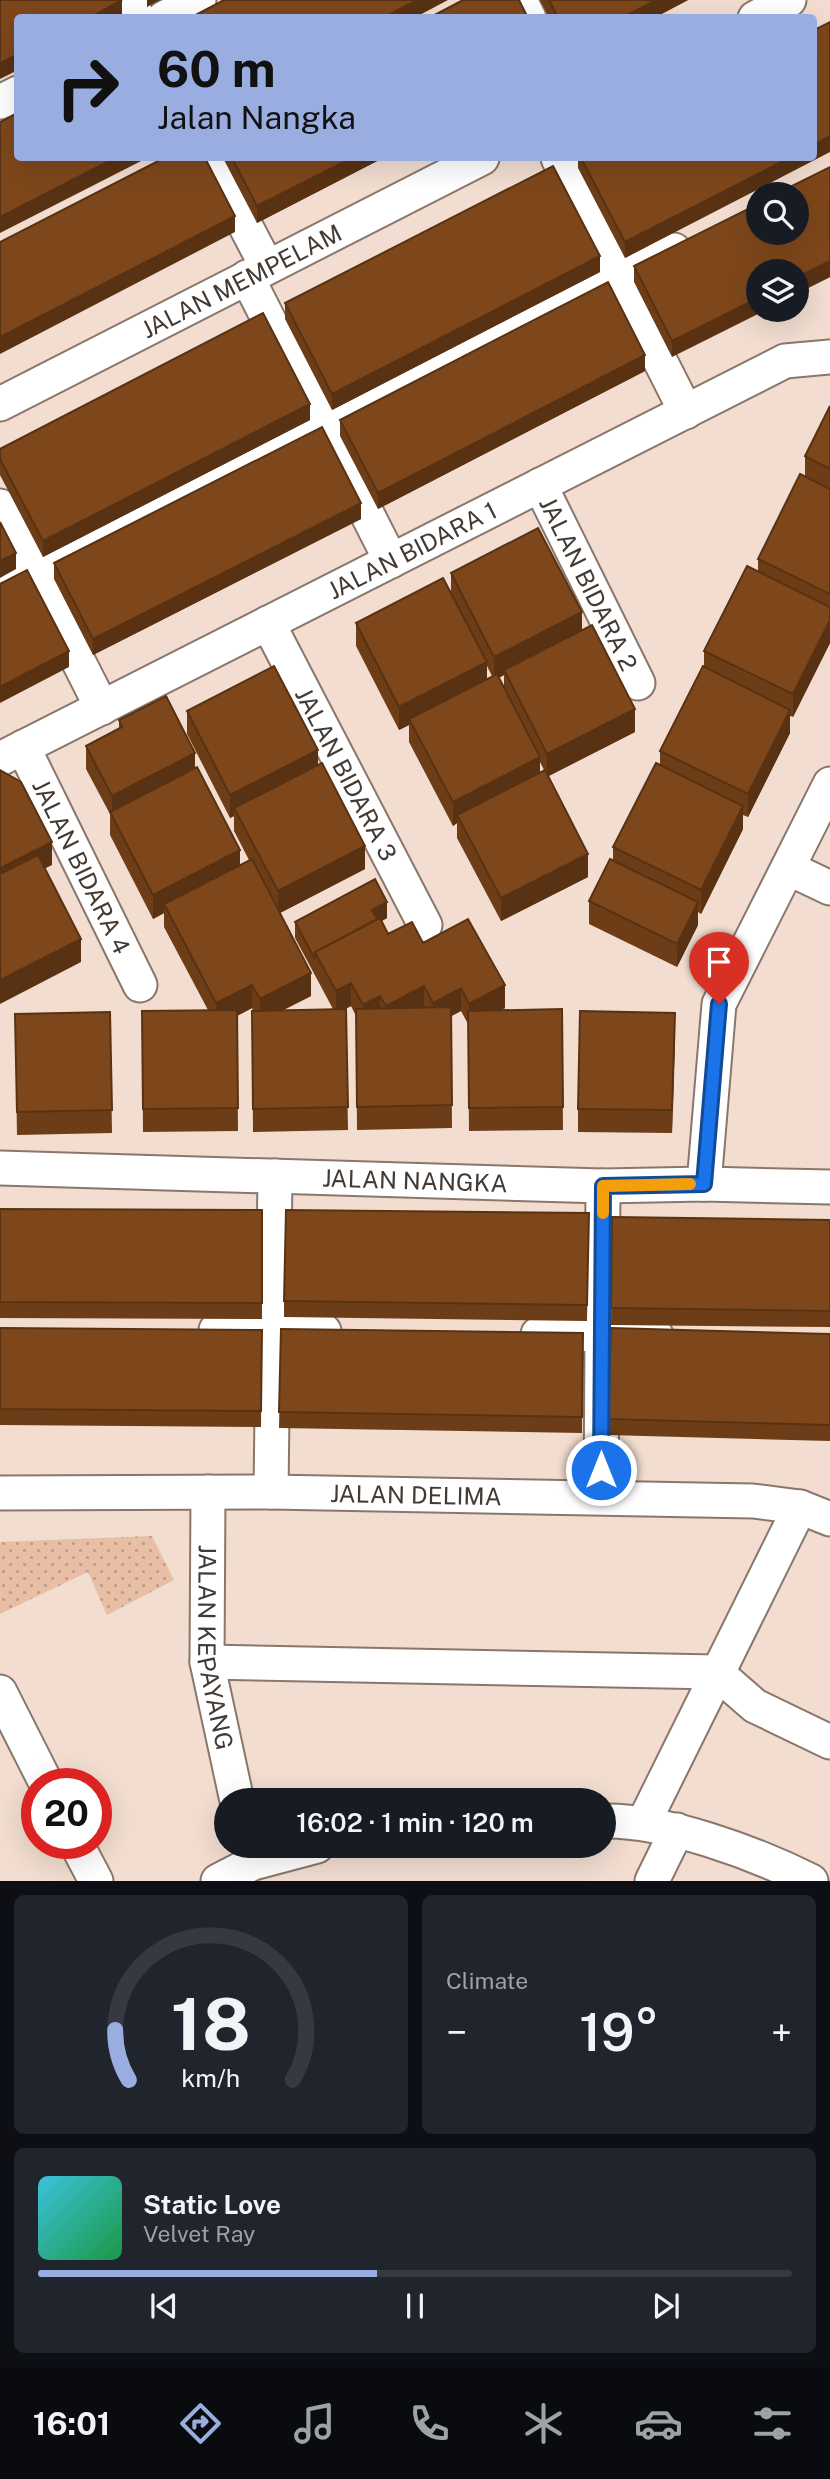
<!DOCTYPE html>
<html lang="en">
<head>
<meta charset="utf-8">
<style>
  :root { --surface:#171b24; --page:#20242c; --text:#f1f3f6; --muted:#9ea1a6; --line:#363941; --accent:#9aade1 }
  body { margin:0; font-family:"Public Sans",sans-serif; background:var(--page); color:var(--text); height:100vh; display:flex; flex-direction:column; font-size:26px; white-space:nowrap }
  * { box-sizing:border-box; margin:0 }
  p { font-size:23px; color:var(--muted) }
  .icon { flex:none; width:38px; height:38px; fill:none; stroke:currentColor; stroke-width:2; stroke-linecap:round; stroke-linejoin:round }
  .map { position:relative; height:1881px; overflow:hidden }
  .details { display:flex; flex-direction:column; gap:14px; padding:14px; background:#0d0f14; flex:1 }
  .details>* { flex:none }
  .hud { position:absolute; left:14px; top:14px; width:803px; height:147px; border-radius:7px; box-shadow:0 7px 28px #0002; background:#9aade1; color:#111; overflow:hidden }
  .controls { position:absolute; left:746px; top:182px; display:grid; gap:14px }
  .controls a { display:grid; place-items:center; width:63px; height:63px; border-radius:50%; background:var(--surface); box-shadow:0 7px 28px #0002; font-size:35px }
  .speed { position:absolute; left:21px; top:1768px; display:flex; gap:14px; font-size:35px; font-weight:700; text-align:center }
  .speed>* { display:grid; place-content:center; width:91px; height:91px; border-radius:50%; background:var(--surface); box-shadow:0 7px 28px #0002; line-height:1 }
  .speed .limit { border:10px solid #d22; background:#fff; color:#111 }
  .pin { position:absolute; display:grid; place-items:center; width:60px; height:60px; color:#fff; margin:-72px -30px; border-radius:50% 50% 50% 0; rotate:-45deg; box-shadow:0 0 7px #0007 }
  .pin .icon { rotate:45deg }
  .me { position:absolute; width:77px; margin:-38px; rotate:0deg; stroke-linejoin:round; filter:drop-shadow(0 0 5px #0008) }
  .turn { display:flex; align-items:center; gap:24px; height:147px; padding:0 28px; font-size:32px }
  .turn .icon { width:91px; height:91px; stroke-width:2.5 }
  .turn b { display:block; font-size:49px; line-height:60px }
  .big { font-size:52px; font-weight:600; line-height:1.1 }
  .details .card { flex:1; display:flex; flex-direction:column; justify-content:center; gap:10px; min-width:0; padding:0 24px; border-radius:10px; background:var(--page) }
  .details .dial { align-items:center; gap:0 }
  .dial svg { height:182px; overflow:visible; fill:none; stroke:var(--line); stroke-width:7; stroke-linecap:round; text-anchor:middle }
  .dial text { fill:var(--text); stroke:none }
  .song { display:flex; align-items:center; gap:21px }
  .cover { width:84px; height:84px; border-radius:10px; background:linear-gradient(135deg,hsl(190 70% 55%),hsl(140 70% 35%)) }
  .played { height:7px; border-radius:4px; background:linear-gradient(90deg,var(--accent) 45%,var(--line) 45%) }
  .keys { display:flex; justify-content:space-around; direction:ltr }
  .heat { display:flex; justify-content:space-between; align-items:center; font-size:38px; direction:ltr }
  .details .tiles { flex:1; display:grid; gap:14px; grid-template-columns:1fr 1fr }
  .card:last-child { grid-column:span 2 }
  .trip { position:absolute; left:214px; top:1788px; width:402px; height:70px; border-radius:35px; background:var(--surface); box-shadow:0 7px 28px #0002; font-weight:600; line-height:70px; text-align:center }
  .menu { display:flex; height:112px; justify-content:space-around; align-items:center; background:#090b0e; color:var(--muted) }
  .menu .icon { width:49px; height:49px }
  .menu .selected { color:var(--accent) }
  .menu b { font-size:32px; color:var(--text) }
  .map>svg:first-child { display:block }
  .grass { fill:url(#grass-dots) }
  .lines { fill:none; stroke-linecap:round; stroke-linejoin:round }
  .minor-casing { stroke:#89776b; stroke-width:37 }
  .minor { stroke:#fff; stroke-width:33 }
  .wall { fill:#6c3d17; fill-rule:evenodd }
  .shaded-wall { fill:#583213 }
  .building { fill:#7e471b; stroke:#583213; stroke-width:2 }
  .route-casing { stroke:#114b97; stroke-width:18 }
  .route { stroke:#1a73e8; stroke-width:12 }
  .slow { stroke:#f59e0b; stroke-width:12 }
  .labels { text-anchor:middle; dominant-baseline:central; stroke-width:7; stroke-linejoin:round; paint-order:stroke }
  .street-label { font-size:24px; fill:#423a34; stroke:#f2ddd0 }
</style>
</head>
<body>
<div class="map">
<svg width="830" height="1881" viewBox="0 0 830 1881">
  <defs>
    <pattern id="grass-dots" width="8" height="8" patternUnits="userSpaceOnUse" patternTransform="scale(1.75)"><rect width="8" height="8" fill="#e8bfa4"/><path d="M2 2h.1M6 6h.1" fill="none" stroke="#be9c86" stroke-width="1.8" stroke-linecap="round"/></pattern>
  </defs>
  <rect width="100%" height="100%" fill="#f2ddd0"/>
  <path class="grass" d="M152 1536 174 1580 107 1615 88 1572 0 1614V1542Z"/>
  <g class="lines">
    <g class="minor-casing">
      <g id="minor">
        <path d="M129 0 138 18"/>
        <path d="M520 0 529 18"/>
        <path d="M164 18 199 0"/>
        <path d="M755 18 789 0"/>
        <path d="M0 102 18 93"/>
        <path d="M210 158 267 267"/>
        <path d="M558 158 686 412"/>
        <path d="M247 277 391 561"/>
        <path id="s1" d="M0 404 482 158"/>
        <path id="s2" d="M540 485 638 683"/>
        <path d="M0 506 102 708"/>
        <path d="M0 589 674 250"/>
        <path id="s3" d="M268 623 425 925"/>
        <path id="s4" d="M23 747 140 985"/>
        <path id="s5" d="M0 759 785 361 830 357"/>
        <path d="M788 868 830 888"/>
        <path id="s6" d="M0 1168 603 1186 704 1184 830 1187"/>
        <path d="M704 1184 719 1004 830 784"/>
        <path d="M216 1330 324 1331"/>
        <path d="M538 1334 656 1335"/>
        <path id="s7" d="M208 1492 207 1662 237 1801"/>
        <path d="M271 1492 275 1176"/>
        <path id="s8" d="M0 1493 271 1492 753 1501 800 1507 830 1519"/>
        <path d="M601 1497 603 1186"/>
        <path d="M207 1662 716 1672 755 1706 830 1742"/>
        <path d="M0 1692 46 1783"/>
        <path d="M604 1821C666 1820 755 1853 811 1881"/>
        <path d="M644 1822 800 1507"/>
        <path d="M76 1843 96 1881"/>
        <path d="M218 1881 253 1863 317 1846"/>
        <path d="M652 1881 677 1830"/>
      </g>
    </g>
    <use href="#minor" class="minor"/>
  </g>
  <path class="wall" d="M540 0H688L654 18H549Z
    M223 158H383L257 223Z
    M578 158H814L625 258 578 168Z
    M830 167V277L796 294V271L672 357 634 282V266Z
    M600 272 332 410 285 319V303Z
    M645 371 378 509 340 436V420Z
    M830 406V643L793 717 790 716V733L748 817 743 815V829L701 914 698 912V925L677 967 589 924V901L613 860V847L660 765V751L704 667V651L758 572V559L805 477V456Z
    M310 420 43 557 0 475V449Z
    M361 519 93 655 54 579V563Z
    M451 573 582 630 635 732 548 776 588 877 501 921 457 838V823L453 826 409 742V725L399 730 356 646V623L451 592ZM487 666 492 676 487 679ZM504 675V689L499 678ZM540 762 544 770 540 772Z
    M187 711 318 765 365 869 280 913 311 996 283 1010 333 1009 295 938V922L387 918 381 921 388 934 423 943 505 1008 501 1010 562 1009 563 1130 469 1131 468 1024 461 1011 451 1016 452 1128 357 1130 356 1016 351 1006 345 1009H346L348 1130 253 1132 252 1011H253L252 1008 237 1016 238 1131 143 1132 142 1011 208 1010 164 927V913L153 919 110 835V814L86 769V746L119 729V720L195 768 240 865 249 860 234 831V816L230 818 187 734Z
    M110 1012 112 1133 17 1135 15 1014Z
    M675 1036 672 1133 578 1132V1109Z
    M0 1209 262 1210V1319L0 1318Z
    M589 1213 587 1321 284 1317V1301Z
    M612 1217 830 1220V1327L611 1325Z
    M0 1328 262 1330 261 1427 0 1425Z
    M281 1329 583 1333 582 1433 279 1428Z
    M830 1334V1441L608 1435V1419Z"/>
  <path class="shaded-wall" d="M122 0V17L120 18H89Z
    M147 0H160L147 7Z
    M417 0H448L414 18H383Z
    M656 0H688L654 18H622Z
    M18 54V70L0 79V63Z
    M830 136V152L625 258V242L789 158H814V145Z
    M115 158H147L0 233V217Z
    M352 158H383L257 223V206Z
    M235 216V232L0 354V337Z
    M600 256V272L332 410V394Z
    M830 261V277L796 294V278Z
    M758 298V310H766L672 357V341Z
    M645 355V371L378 509V493Z
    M310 404V420L43 557V541Z
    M361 503V519L93 655V639Z
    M16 553V569L0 578V561Z
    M582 612V635L504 670V675L494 680V657Z
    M830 620V643L793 717V694Z
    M69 651V667L0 703V687Z
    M487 662V685L409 719V725L399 730V707Z
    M635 709V732L547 777V754Z
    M790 710V733L748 817V794Z
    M318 750V773L234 808V816L230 818V795Z
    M195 753V776L112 819V796Z
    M540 757V781L457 815V823L453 826V802Z
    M743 806V829L701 914V890Z
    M52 842V865L0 891V868Z
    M365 846V869L278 914V891Z
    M240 850V873L164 904V913L153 919V895Z
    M588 854V877L501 921V898Z
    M387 902V918L372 927V910Z
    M698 902V925L677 967V944Z
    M81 939V962L0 1004V980Z
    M311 973V996L260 1022V999Z
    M351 983V1006L336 1014V991Z
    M252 985V1008L216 1027V1003Z
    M505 985V1008L469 1027V1004Z
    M424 986V1009L386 1030V1006Z
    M461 988V1011L433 1026V1003Z
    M380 996V1019L363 1028V1005Z
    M675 1013V1036L672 1133V1110Z"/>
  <path class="building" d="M0 0H122L89 18H18V54L0 63Z
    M224 0H417L383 18H190Z
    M463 0H519L528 18H429Z
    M549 0H656L622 18H558Z
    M830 22V136L814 145V30Z
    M18 113V158H115L0 217V122Z
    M164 158H205L235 216 0 337V242Z
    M232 158H352L257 206Z
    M581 158H789L625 242Z
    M553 166 600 256 332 394 285 303Z
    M830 167V261L796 278V271H758V298L672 341 634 266 758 204V233H796V194H776Z
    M608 282 645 355 378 493 340 420Z
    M263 313 310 404 43 541 0 459V449Z
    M830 406V469L805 456Z
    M322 427 361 503 93 639 54 563Z
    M800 474 830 489V594L758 559Z
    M0 522 16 553 0 561Z
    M538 528 582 612 494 657 451 573Z
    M747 566 830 607V620L793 694 704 651Z
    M27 570 69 651 0 687V584Z
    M443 578 487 662 399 707 356 623Z
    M592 625 635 709 547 754 504 670Z
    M274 666 318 750 230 795 187 711Z
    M703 666 790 710 748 794 660 751Z
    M497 674 540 757 453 802 409 719Z
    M166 696 195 753 112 796 86 746 122 727 119 720Z
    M322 763 365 846 278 891 234 808Z
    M656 763 743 806 701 890 613 847Z
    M197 767 240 850 153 895 110 812Z
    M0 770 21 782 52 842 0 868Z
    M545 770 588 854 501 898 457 815Z
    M38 855 81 939 0 980V874Z
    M252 859 311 973 260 999 252 985 216 1003 164 904Z
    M610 859 698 902 677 944 589 901Z
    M375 879 387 902 372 910 377 919 315 952V959L295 922Z
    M380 918 388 934 412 922 423 943 468 919 505 985 469 1004 461 988 433 1003 424 986 386 1006 380 996 363 1005 351 983 336 991 315 952Z
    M451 1007 452 1105 357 1107 356 1009Z
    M346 1009 348 1107 253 1109 252 1011Z
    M562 1009 563 1107 469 1108 468 1011Z
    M237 1010 238 1108 143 1109 142 1011Z
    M580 1011 675 1013 672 1110 578 1109Z
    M110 1012 112 1110 17 1112 15 1014Z
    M0 1209 262 1210V1303L0 1302Z
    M286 1210 589 1213 587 1305 284 1301Z
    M612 1217 830 1220V1311L611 1308Z
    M0 1328 262 1330 261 1411 0 1409Z
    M611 1328 830 1334V1425L608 1419Z
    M281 1329 583 1333 582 1417 279 1412Z"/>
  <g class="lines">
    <g class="route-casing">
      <path id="route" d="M601 1470 603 1186 704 1184 719 1004"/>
    </g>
    <use href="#route" class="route"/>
    <path class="slow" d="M603 1213V1186L690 1184"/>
  </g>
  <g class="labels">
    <g class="street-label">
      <text stroke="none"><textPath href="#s1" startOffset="271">JALAN MEMPELAM</textPath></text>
      <text stroke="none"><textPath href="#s5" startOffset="462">JALAN BIDARA 1</textPath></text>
      <text stroke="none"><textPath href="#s2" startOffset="110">JALAN BIDARA 2</textPath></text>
      <text stroke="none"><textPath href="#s3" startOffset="170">JALAN BIDARA 3</textPath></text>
      <text stroke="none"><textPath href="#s4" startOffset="133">JALAN BIDARA 4</textPath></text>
      <text stroke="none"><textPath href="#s6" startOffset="415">JALAN NANGKA</textPath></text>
      <text stroke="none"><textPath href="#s8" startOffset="416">JALAN DELIMA</textPath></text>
      <text stroke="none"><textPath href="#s7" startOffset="156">JALAN KEPAYANG</textPath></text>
    </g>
  </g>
</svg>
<div class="controls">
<a><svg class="icon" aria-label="search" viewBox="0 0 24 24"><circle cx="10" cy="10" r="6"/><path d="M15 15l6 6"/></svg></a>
<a><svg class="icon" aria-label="layers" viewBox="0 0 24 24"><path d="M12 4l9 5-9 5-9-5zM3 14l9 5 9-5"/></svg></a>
</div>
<div class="speed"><div class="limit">20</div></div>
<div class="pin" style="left:719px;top:1004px;background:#d93025"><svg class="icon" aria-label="arrive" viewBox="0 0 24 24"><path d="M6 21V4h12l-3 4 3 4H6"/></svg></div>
<svg class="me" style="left:601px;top:1470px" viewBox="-20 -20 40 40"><circle r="17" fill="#1a73e8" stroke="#fff" stroke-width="3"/><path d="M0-11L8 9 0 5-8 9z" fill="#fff"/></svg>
<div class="trip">16:02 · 1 min · 120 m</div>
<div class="hud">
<div class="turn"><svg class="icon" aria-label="right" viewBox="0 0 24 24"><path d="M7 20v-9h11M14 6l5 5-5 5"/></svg><div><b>60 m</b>Jalan Nangka</div></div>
</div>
</div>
<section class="details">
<div class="tiles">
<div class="card dial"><svg viewBox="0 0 100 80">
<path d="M14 69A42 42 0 1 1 86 69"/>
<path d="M14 69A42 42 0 0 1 8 47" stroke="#9aade1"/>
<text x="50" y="56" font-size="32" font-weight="700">18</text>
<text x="50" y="72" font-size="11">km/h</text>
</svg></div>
<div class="card"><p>Climate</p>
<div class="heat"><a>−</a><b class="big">19°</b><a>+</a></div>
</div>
<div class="card">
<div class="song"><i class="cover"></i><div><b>Static Love</b><p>Velvet Ray</p></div></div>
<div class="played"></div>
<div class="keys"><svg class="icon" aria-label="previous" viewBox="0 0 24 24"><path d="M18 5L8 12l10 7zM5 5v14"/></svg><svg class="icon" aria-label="pause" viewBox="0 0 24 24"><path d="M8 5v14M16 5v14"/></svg><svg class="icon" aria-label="next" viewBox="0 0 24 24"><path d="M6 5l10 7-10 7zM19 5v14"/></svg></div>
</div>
</div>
</section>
<nav class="menu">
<b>16:01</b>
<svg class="icon selected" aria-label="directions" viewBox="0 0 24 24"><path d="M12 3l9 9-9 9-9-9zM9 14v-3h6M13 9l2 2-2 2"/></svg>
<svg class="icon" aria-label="music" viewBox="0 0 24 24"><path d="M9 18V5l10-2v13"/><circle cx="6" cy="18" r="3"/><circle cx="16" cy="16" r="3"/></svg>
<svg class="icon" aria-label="phone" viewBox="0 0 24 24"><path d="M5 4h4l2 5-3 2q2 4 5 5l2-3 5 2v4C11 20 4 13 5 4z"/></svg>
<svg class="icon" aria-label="climate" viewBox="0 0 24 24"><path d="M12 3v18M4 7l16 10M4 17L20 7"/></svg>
<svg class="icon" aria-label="car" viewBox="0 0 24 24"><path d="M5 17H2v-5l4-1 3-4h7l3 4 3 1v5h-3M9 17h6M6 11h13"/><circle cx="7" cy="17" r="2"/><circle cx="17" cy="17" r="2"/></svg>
<svg class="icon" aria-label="filters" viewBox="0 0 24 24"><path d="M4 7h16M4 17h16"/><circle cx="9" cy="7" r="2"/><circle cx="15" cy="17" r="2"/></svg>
</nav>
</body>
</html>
